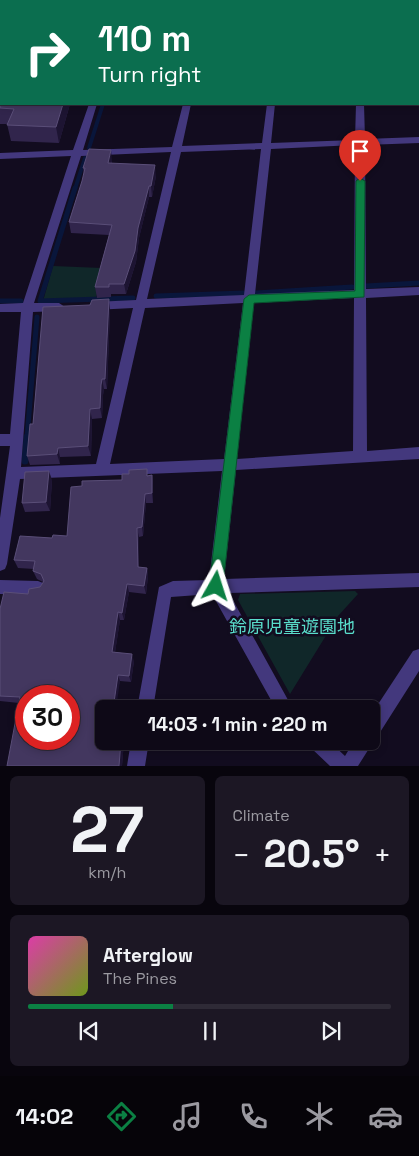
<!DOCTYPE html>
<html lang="en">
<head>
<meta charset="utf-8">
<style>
  :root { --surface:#0e0917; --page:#1c1724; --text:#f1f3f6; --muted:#9b9aa1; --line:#2e2a36; --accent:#0b8043 }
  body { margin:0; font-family:"Space Grotesk","Noto Sans JP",sans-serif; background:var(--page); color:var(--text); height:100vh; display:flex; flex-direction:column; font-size:19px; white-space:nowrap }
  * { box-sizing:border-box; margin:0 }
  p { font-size:16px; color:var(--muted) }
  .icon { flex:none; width:28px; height:28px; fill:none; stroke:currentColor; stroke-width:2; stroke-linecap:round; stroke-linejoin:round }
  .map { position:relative; height:766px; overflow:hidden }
  .drawer { display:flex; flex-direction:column; gap:10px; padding:10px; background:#08050d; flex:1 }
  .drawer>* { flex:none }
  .top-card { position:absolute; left:0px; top:0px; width:420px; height:105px; box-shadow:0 2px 8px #0003,0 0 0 1px var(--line); background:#0b6e4f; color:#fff; overflow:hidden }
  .speed { position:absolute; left:15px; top:685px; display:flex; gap:10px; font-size:25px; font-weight:700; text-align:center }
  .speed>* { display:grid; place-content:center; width:65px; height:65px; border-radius:50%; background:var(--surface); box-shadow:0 2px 8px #0003,0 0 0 1px var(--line); line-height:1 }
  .speed .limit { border:8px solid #d22; background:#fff; color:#111 }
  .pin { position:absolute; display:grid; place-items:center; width:42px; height:42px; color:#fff; margin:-51px -21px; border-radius:50% 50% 50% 0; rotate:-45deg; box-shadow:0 0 5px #0007 }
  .pin .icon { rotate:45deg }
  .me { position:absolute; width:55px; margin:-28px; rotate:6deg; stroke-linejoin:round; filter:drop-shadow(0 0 4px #0008) }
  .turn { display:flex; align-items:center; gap:18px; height:105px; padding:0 15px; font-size:22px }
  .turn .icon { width:65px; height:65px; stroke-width:2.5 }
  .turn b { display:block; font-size:35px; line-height:42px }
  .big { font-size:38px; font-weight:700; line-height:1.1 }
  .drawer .widget { flex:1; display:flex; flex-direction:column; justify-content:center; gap:8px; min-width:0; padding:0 18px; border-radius:8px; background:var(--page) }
  .drawer .dial { align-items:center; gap:0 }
  .dial b { font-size:65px; line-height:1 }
  .song { display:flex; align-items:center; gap:15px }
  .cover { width:60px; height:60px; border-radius:8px; background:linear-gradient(135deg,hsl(320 70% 55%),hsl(80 70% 35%)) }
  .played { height:5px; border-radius:2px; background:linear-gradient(90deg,var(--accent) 40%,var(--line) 40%) }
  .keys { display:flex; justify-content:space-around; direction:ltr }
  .heat { display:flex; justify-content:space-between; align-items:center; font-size:28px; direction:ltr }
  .drawer .tiles { flex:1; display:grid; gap:10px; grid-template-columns:1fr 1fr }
  .widget:last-child { grid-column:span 2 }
  .trip { position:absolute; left:95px; top:700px; width:285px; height:50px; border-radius:8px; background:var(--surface); box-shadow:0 2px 8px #0003,0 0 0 1px var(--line); font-weight:700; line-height:50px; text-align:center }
  .dock { display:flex; height:80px; justify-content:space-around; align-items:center; background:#060409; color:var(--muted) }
  .dock .icon { width:35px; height:35px }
  .dock .selected { color:var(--accent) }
  .dock b { font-size:22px; color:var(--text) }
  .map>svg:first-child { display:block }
  .green { fill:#102729 }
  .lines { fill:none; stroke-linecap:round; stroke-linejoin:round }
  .stream-far2 { stroke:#09163b; stroke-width:4 }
  .stream-far1 { stroke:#09163b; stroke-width:5 }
  .stream { stroke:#09163b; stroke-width:7 }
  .path { stroke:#2fa7ae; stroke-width:2; stroke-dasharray:2 2.5; stroke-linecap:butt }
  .minor { fill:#43387d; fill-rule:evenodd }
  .wall { fill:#31254c }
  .shaded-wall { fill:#1d1432 }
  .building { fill:#43375f; stroke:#5a4e78; fill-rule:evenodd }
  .route { fill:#0b8043; stroke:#07532c }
  .labels { text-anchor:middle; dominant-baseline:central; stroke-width:5; stroke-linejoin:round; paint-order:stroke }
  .near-park-label { font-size:18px; fill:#59ddcb; stroke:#120c1f }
</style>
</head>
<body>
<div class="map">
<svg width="419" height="766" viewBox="0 0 419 766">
  <rect width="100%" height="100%" fill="#120c1f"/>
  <path class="green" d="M53 266 102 268 96 298 43 301Z
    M355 591 358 594 338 616 290 694 238 600 240 594Z"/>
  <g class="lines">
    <path class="stream-far2" d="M89 148 103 104
      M75 189 85 158"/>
    <path class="stream-far1" d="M75 188 40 301 133 298
      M366 286 419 283
      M256 293 352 287
      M156 296 245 293
      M0 301H21
      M27 438 37 317"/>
    <path class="stream" d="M25 461 27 437"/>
    <path class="path" d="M383 1 404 0"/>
    <path class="minor" d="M211 0H219V1H211Z
      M338 0H346V1H338Z
      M359 0H369L370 1H360Z
      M89 104H97L83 150 172 147 183 104H191L182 146 262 143 267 104H275L271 143 355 140 356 104H364L365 139 419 137V143L365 145 366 289 419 287V295L366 298 367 451 419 447V459L236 470 224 579 419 573V587L229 593 293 709H276L212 594 171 597 153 709H137L159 587 173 581 209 580 222 471 20 479 7 564 5 569 0 571V518L10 446H0V434H10L21 312H0V304L23 303 71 156 0 159V153L73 150ZM355 145 354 290 255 294 271 149ZM261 149 244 295 147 299 181 152ZM171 152 136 300 94 302 88 306 94 310 133 308 96 464 21 467 33 312 59 311 65 307 59 303H34L81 156ZM354 298 353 451 237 459 254 303ZM243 303 224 459 110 464 145 308Z
      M0 580 38 581 43 583 46 588 43 593 38 595 0 594Z
      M419 649V671L377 737 372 739 370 747 358 766H330L310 747 308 741H329L345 756 354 741H371V715L413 651Z
      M131 741H149L145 766H127Z"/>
  </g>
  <path class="wall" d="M296 0H340V1H297Z
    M0 52 70 104 59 143 11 141 7 124H0Z
    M112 161V163L156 176 152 197H149L139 238 136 262 126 294H111V297L97 298 95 287 109 235 71 233 69 222 82 181 84 174 83 168Z
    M110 310 107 389H104L103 395 102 418 92 419 91 456 60 457V464L30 465 27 456Z
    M152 475 153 485V503H146L143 536 139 537V567L147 568 148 576 146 594 129 592 124 620H120L115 652 134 661 131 682 120 681 104 741H124L122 766 19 703 0 701V609L40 587 43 582 37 579 33 571 34 569 18 568 14 560 52 538 67 536 82 486Z
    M52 480 50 511 25 512 22 503Z"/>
  <path class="shaded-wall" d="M63 104H70L59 143 56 127Z
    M111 150 112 161 109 174 108 163Z
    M155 165 156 176 152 197 151 186Z
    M149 186V197L139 238 136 262 126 294 124 284 138 228Z
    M109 299 110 310 107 389 105 379Z
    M102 379 104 389 103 395 102 418 100 408 101 385Z
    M90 409 92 419 91 456 88 446Z
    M58 448 60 457V464L57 454Z
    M49 471 52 480 50 511 46 502Z
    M152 475 153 485V503L152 493Z
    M145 494 146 503 143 536 142 527Z
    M137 528 139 537V575L138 567Z
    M147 568 148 576 146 594 144 586Z
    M127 584 129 592 124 620 122 613Z
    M118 612 120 620 114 659 112 652Z
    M132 654 134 661 131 682 129 676Z
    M118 675 120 681 116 709H113Z
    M121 741H124L122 766H119Z"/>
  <path class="building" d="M1 49V104H63L56 127 7 125 14 109 0 108V52Z
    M89 149 111 150 108 163 155 165 151 186H149L138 228 135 251 124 284H109V287H95L112 225 69 222 82 181 85 168H83Z
    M109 299 105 379H102L101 385 100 408 90 409 88 446 58 448 57 454 27 456 30 424H33L43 307 90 305 92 300Z
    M147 469V476L152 475V493L145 494 142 527 137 528 138 567 147 568 144 586 127 584 122 613 118 612 112 652 132 654 129 676 118 675 113 709H104V741H121L119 766H7L20 697 0 696V609L4 592 28 594 29 589 40 587 44 581 41 574 33 571 35 561 14 560 20 536 52 538 53 535 67 536 71 487 82 486V481L122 480V474H129V470ZM26 696H69V739H26Z
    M49 471 46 502 22 503 25 472Z"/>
  <path class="route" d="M360 178 365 181 364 297 254 303 223 586 221 591 216 593 211 591 209 586 244 299 249 295 355 291 356 181Z"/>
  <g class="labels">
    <g class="near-park-label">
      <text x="292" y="626">鈴原児童遊園地</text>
    </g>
  </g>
</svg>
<div class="speed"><div class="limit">30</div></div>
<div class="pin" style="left:360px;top:181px;background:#d93025"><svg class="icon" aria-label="arrive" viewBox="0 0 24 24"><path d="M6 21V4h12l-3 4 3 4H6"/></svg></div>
<svg class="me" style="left:216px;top:586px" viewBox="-20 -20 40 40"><path d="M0-17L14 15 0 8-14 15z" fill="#0b8043" stroke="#fff" stroke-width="4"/></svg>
<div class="trip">14:03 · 1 min · 220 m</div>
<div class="top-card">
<div class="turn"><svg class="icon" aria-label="right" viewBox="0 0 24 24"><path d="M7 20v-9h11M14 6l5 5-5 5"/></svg><div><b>110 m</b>Turn right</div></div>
</div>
</div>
<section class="drawer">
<div class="tiles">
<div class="widget dial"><b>27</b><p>km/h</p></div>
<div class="widget"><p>Climate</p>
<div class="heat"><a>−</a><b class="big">20.5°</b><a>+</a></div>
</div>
<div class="widget">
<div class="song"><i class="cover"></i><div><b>Afterglow</b><p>The Pines</p></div></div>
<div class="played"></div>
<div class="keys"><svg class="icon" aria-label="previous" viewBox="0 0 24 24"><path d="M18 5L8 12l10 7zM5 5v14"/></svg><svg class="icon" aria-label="pause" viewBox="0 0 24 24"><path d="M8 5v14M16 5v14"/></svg><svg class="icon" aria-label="next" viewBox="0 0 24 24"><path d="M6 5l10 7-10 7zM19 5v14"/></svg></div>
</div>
</div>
</section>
<nav class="dock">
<b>14:02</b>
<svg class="icon selected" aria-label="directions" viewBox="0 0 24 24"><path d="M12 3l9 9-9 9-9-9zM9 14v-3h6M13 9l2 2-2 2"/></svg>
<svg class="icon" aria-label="music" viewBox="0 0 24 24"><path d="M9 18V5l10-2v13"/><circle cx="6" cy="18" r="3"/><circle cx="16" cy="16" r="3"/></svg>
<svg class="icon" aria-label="phone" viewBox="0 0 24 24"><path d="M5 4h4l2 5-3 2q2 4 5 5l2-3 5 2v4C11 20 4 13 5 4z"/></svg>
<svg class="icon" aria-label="climate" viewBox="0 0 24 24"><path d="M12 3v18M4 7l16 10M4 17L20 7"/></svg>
<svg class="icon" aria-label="car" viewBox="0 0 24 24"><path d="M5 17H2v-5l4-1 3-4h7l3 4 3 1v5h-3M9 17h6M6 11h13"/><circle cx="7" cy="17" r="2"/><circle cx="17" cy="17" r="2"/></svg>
</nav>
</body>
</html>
